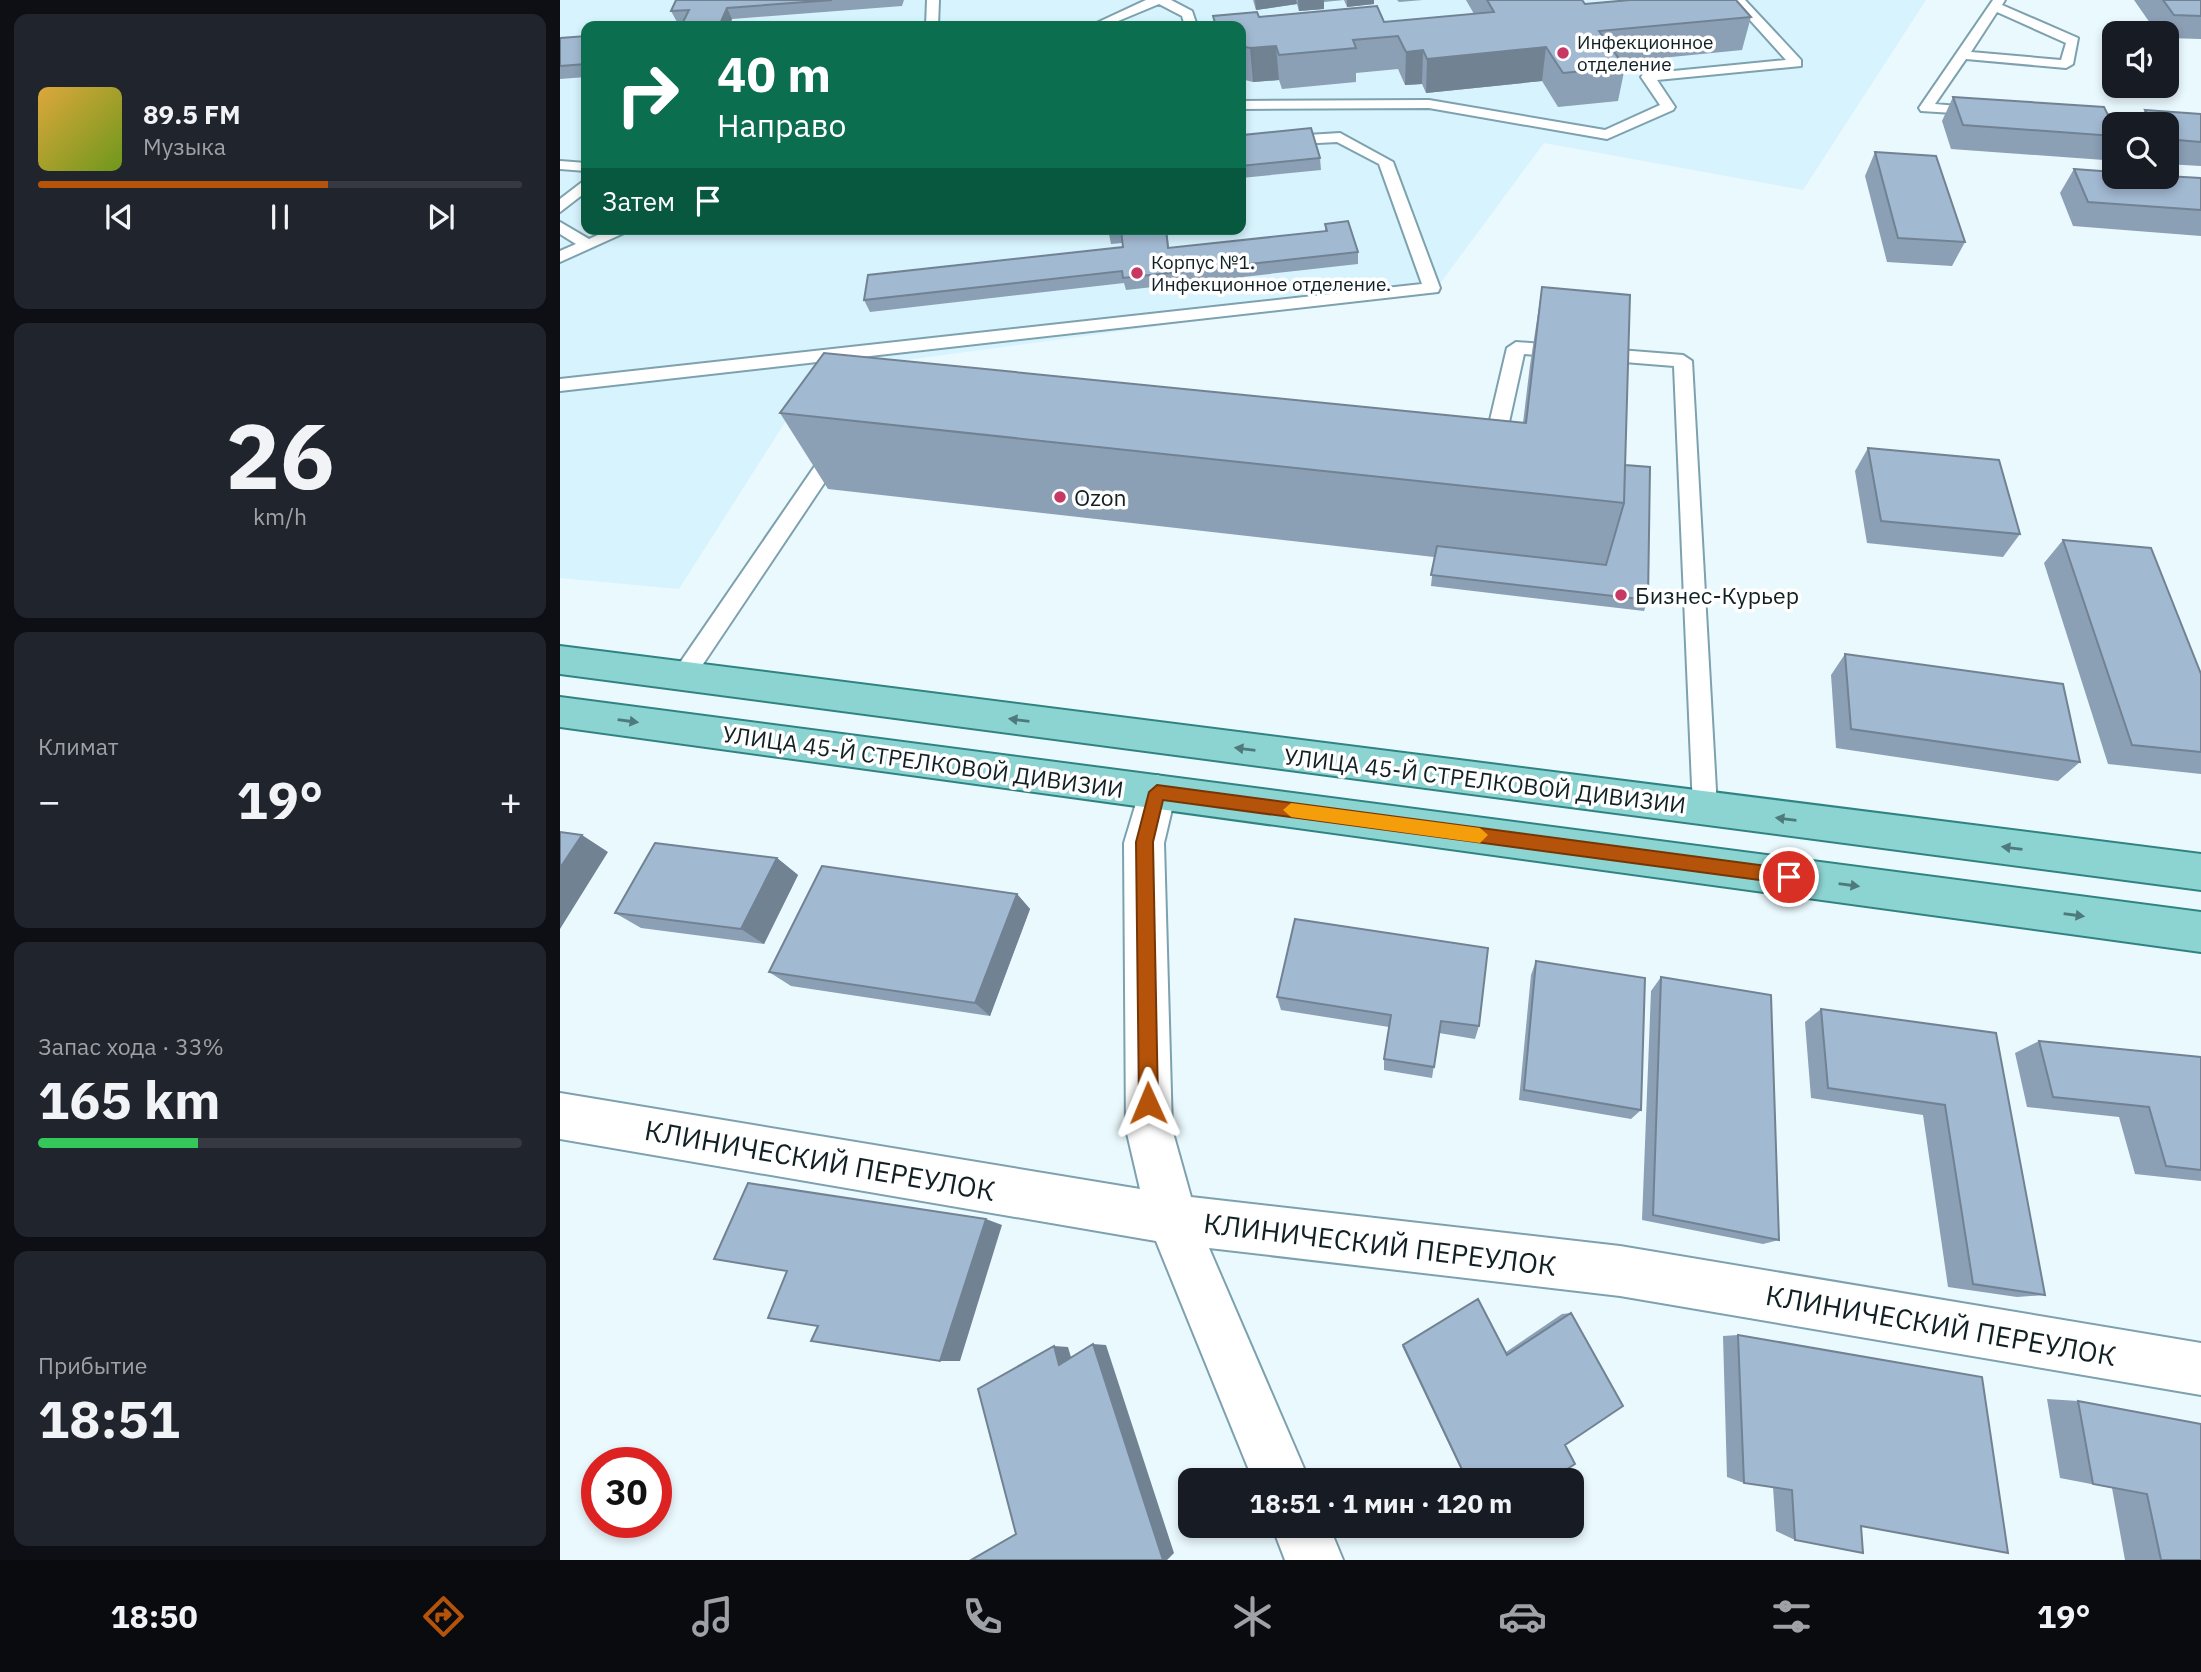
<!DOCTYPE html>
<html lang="ru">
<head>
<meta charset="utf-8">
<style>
  :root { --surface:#171b24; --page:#20242c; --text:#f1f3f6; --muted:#9ea1a6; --line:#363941; --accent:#b45309 }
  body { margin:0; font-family:"IBM Plex Sans",sans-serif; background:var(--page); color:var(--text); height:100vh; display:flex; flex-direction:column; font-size:26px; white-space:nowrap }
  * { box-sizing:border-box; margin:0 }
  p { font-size:23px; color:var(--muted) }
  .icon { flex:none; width:38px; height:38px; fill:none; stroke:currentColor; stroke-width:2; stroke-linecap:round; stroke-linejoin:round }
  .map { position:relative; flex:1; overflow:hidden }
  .sheet { display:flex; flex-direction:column; gap:14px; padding:14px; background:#0d0f14; width:560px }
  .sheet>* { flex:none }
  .hud { position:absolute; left:21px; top:21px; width:665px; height:214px; border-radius:14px; box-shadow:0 4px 10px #0003; background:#0b6e4f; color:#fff; overflow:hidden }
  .controls { position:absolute; left:1542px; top:21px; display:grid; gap:14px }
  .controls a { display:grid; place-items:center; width:77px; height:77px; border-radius:14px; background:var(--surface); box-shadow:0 4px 10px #0003; font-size:35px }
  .speed { position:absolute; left:21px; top:1447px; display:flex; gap:14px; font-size:35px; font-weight:700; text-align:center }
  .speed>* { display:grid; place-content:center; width:91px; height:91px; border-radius:50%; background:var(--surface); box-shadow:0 4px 10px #0003; line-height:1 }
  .speed .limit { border:10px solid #d22; background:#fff; color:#111 }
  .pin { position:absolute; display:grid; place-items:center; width:60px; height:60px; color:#fff; margin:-30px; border:4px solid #fff; border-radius:50%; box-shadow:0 2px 7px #0007 }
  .me { position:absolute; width:77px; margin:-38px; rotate:359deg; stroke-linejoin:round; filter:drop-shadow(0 0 5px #0008) }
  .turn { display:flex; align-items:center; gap:24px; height:147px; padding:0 21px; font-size:32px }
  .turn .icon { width:91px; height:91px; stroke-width:2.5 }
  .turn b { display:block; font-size:49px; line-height:60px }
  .then { display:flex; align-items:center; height:66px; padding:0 21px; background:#0003; gap:14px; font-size:26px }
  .big { font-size:52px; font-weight:700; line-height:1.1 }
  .sheet .tile { flex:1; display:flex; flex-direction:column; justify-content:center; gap:10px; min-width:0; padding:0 24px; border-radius:14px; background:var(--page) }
  .sheet .dial { align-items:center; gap:0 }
  .dial b { font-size:91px; line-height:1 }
  .song { display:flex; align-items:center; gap:21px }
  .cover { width:84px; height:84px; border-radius:10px; background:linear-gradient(135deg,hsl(40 70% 55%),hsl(80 70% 35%)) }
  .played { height:7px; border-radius:4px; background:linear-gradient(90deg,var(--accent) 60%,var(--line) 60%) }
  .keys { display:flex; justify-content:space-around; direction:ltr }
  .heat { display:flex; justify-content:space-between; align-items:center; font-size:38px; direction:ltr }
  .charge { height:10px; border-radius:5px; background:linear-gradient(90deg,#34c759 33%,var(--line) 0) }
  .trip { position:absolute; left:618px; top:1468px; width:406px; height:70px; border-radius:14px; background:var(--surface); box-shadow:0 4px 10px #0003; font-weight:700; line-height:70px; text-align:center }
  .tab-bar { display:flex; height:112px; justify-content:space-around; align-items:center; background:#090b0e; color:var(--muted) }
  .tab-bar .icon { width:49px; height:49px }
  .tab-bar .active { color:var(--accent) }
  .tab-bar b { font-size:32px; color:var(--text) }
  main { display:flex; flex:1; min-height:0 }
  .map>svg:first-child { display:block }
  .built { fill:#d7f3fd; fill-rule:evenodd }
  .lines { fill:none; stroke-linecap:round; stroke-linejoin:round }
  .lane-casing { stroke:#7da1ae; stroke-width:4 }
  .street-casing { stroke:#7da1ae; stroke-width:4 }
  .primary-casing { stroke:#308382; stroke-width:4 }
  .lane { fill:#fff; fill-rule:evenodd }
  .street { fill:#fff; fill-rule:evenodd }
  .primary { fill:#8cd4d2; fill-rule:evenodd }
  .wall { fill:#8b9fb5 }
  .shaded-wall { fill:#718293 }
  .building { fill:#a2b9d2; stroke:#718293; stroke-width:2 }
  .oneway { fill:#4e7a7b }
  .route { fill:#b45309; stroke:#753606; stroke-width:2 }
  .slow { fill:#f59e0b }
  .poi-dot { fill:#c73864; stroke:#fff; stroke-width:2.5 }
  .labels { text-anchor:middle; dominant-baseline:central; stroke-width:7; stroke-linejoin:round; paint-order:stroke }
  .far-poi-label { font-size:19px; fill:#112024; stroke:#fff; text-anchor:start }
  .poi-label { font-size:23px; fill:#112024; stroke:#fff; text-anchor:start }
  .street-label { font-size:23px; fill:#112024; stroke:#fff }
  .near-street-label { font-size:28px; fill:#112024; stroke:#fff }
</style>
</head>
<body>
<main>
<section class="sheet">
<div class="tile">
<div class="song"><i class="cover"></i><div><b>89.5 FM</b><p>Музыка</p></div></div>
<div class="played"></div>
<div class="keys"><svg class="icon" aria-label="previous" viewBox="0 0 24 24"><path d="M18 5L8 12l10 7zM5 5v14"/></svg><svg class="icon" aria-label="pause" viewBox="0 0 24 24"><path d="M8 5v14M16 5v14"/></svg><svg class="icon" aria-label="next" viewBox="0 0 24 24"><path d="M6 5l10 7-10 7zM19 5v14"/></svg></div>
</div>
<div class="tile dial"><b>26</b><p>km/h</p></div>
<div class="tile"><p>Климат</p>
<div class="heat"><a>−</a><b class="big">19°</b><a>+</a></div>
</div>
<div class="tile"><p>Запас хода · 33%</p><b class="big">165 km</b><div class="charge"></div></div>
<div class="tile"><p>Прибытие</p><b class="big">18:51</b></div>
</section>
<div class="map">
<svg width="1641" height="1560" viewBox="0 0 1641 1560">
  <rect width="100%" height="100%" fill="#eaf9fe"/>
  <path class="built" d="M0 0H1366L1243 190 984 143 876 289 257 372 119 589 0 578ZM26 26H681V229H26Z"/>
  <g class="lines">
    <g class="lane-casing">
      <path id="lane" d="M367 0H379L378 26H366Z
        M586 0H611L632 11 637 26H625L622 16 599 4 546 26H530Z
        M1172 0H1185L1241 60V66L1097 80 1115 107 1113 110 1047 139 869 108 681 109V101L869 100 1045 130 1100 105 1081 77 1083 74 1226 60Z
        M1433 0H1445L1442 5 1518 38 1513 64 1506 68 1406 59 1375 104 1420 108 1425 109V115L1361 111 1359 108ZM1437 12 1506 43 1501 60 1411 52Z
        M1519 113 1641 121V129L1606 127V124L1514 120V114Z
        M780 133 833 162 880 288 878 292 0 391V379L862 284 819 164 777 142 681 147V139Z
        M0 161 26 163V171L0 169Z
        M26 179V192L0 212V199Z
        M0 222 29 239 51 229H73L0 262V251L16 244 0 234Z
        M956 342 1123 355 1132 361 1157 808 1154 816 1145 819 1136 816 1133 808 1114 366 964 354 942 454 932 461 922 454 947 348Z
        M277 442 287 449 131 682 123 685 115 682 112 676 115 670 270 444Z"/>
    </g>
    <g class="street-casing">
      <path id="street" d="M597 775 611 780 616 792 604 843 612 1129 631 1197 1060 1246 1641 1343V1395L1060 1296 649 1248 749 1480H693L596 1241 0 1139V1093L580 1189 566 1129 564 843 583 780Z
        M712 1526H769L783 1560H725Z"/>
    </g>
    <g class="primary-casing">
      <path id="primary" d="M0 646 1641 854V890L0 674Z
        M0 697 1641 912V952L0 727Z"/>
    </g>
    <use href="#lane" class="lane"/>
    <use href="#street" class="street"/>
    <use href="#primary" class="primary"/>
  </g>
  <path class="wall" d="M116 0H344L342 6 172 19 170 25 183 24 184 26H121L123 22H117L111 11Z
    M693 0H814V4L787 7 784 0 764 2V9L739 11 737 4 696 10Z
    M837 0H863L839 2Z
    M906 0H1022L1025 4 1191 17 1182 50 1061 62 1065 67 1058 101 998 107 982 81 866 93 862 84 845 85 838 69 796 73V82L722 89 719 80 693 82 681 79V26H654L653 16 824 22 914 14Z
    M1574 0H1641V39L1606 38V33H1597Z
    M26 36V77L0 79V38Z
    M1393 97 1554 127V144L1544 160 1391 149 1382 121Z
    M1585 110 1641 114V166L1606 164V124H1576Z
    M683 135 760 158 761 170 681 178V145H684Z
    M1315 152 1405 242 1392 266 1327 262 1305 176Z
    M1514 169 1641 178V236L1513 226 1500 193Z
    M765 224 798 252V264L566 290 564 283 310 312 304 300 563 247 562 243 551 244 548 229H607L609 248 765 231Z
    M982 287 1065 465 1088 600 1084 611 871 586 874 557 268 489 220 413 963 423 970 365Z
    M1308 448 1460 534 1443 557 1307 543 1295 471Z
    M1503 540 1641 674V774L1548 764 1484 563Z
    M1285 654 1520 762 1498 781 1276 748 1271 675Z
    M217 858 238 875 204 944 81 928 55 913Z
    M457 894 470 909 430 1016 231 986 209 972Z
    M976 961 1081 1110 1071 1119 959 1100 971 975Z
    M1101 977 1219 1240 1203 1244 1082 1220 1091 991Z
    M717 997 919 1026 915 1039 879 1033 872 1078 824 1070V1059L829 1027 721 1010Z
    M1261 1009 1436 1033 1485 1295 1457 1297 1388 1287 1363 1115 1251 1098 1245 1022Z
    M1479 1041 1641 1057V1181L1575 1174 1559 1117 1467 1107 1455 1053Z
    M918 1299 946 1352 1002 1314 1011 1313 990 1480H906L842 1346Z
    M1178 1335 1301 1526 1235 1540 1216 1531 1213 1487 1184 1483 1167 1477 1163 1336Z
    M1487 1399 1518 1401 1641 1560H1565L1552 1488 1500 1478Z"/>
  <path class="shaded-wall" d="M695 0H736L737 4 696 10Z
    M738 0H764V9L739 11Z
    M787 0H814V4L787 7Z
    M167 8 172 19 169 26H159Z
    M716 46 719 80 693 82 690 48Z
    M986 47 982 81 866 93 867 59Z
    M863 50 862 84 845 85 846 52Z
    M22 835 48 852 0 929V868Z
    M217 858 238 875 204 944 181 929Z
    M457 894 470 909 430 1016 415 1003Z
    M426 1219 442 1225 400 1361H380Z
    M533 1344 546 1345 614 1553 607 1560H603Z
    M494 1346 508 1347 513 1364 499 1365Z"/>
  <path class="building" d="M116 0H272L167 8 159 26 183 24 182 26H121L129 10 111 11Z
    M927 0H1022L1025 4 1070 0H1176L1191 17 1039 31 1065 67 1003 73 986 47 867 59 863 50 846 52 838 36 793 40 796 48 719 55 716 46 690 48 681 46V26H656L653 16 697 12 699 17 817 6 824 22 934 12Z
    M1603 0H1641V16L1614 15Z
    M26 36V64L0 66V38Z
    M1393 97 1544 107 1554 127V136L1403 125Z
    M1585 110 1641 114V142L1606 139V124H1593Z
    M751 128 760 158 681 166V145H685L683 135Z
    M1315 152 1376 156 1405 242 1338 238Z
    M1514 169 1554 172V177L1606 176 1641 178V210L1528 202Z
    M788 221 798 252 563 278 562 271 304 300 308 275 563 247 561 230 548 232V229H606L608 248 767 231 765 224Z
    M982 287 1070 295 1064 503 220 413 264 353 966 423Z
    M1308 448 1439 460 1460 534 1321 521Z
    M1065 465 1090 467 1088 600 871 575 877 546 1046 565 1064 503Z
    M1503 540 1591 548 1641 674V752L1572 745Z
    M1285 654 1503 684 1520 762 1291 729Z
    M0 832 22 835 0 868Z
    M95 843 217 858 181 929 55 913Z
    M262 866 457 894 415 1003 209 972Z
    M735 919 928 948 919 1026 881 1021 874 1067 824 1059 831 1015 717 997Z
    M976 961 1085 978 1081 1110 964 1090Z
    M1101 977 1211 995 1219 1240 1093 1215Z
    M1261 1009 1436 1033 1485 1295 1413 1284 1385 1105 1268 1088Z
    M1479 1041 1641 1057V1170L1606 1166 1589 1107 1493 1097Z
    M188 1183 426 1219 380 1361 251 1341 258 1326 208 1318 227 1271 154 1259Z
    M918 1299 947 1355 1011 1313 1063 1406 1005 1445 1015 1464 990 1480H907L843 1345Z
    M1178 1335 1422 1377 1448 1553 1301 1526 1303 1553 1235 1540 1232 1490 1184 1483Z
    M533 1344 603 1560H411L456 1534 418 1389 494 1346 499 1365Z
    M1518 1401 1641 1424V1560H1601L1587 1494 1533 1484Z"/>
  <defs><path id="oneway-solid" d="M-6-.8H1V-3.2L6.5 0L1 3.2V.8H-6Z" transform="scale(1.75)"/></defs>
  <g class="oneway">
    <use href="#oneway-solid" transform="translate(459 720) rotate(-173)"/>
    <use href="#oneway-solid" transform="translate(68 721) rotate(8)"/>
    <use href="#oneway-solid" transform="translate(685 749) rotate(-173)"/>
    <use href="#oneway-solid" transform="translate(1226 819) rotate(-173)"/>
    <use href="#oneway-solid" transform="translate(1452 848) rotate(-173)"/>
    <use href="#oneway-solid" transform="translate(1289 885) rotate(8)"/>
    <use href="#oneway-solid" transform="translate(1514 915) rotate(8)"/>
  </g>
  <path class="route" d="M597 785 1229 869 1237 877 1229 884 603 800 593 842 598 1103 595 1109 588 1112 582 1109 579 1103 576 842 589 792Z"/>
  <path class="slow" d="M731 803 920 828 928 835 920 843 731 817 723 810Z"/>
  <g class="poi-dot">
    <circle cx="1003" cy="53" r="7"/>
    <circle cx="577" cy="273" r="7"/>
    <circle cx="500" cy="497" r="7"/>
    <circle cx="1061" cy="595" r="7"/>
  </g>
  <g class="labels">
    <g class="far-poi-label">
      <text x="1017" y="42">Инфекционное<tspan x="1017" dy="22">отделение</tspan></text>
      <text x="591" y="262">Корпус №1.<tspan x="591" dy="22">Инфекционное отделение.</tspan></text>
    </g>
    <g class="poi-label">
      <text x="514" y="497">Ozon</text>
      <text x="1075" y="595">Бизнес-Курьер</text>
    </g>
    <g class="street-label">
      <text transform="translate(363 761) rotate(8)">УЛИЦА 45-Й СТРЕЛКОВОЙ ДИВИЗИИ</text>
      <text transform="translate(925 780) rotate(7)">УЛИЦА 45-Й СТРЕЛКОВОЙ ДИВИЗИИ</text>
    </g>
    <g class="near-street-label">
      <text transform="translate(260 1160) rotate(10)">КЛИНИЧЕСКИЙ ПЕРЕУЛОК</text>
      <text transform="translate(820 1244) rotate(7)">КЛИНИЧЕСКИЙ ПЕРЕУЛОК</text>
      <text transform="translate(1381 1325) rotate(10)">КЛИНИЧЕСКИЙ ПЕРЕУЛОК</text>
    </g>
  </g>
</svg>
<div class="controls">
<a><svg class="icon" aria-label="sound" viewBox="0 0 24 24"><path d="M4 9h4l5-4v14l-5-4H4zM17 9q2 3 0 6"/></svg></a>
<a><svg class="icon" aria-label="search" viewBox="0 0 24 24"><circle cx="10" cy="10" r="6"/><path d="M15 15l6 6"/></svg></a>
</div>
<div class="speed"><div class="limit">30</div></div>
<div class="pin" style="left:1229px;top:877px;background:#d93025"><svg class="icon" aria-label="arrive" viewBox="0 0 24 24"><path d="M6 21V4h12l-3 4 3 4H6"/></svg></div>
<svg class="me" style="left:588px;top:1103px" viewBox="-20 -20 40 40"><path d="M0-17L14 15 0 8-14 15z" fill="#b45309" stroke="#fff" stroke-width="4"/></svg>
<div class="trip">18:51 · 1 мин · 120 m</div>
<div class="hud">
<div class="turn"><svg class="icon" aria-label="right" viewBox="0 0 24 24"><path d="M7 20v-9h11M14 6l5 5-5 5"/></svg><div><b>40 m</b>Направо</div></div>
<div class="then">Затем<svg class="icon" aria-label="arrive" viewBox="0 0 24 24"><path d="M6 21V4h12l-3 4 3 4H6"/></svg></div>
</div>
</div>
</main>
<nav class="tab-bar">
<b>18:50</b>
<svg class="icon active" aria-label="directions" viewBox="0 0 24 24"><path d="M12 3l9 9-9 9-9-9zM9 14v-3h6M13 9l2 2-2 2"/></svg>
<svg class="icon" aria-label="music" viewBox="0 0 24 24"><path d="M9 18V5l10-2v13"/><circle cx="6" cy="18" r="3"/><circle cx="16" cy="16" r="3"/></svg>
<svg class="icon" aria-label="phone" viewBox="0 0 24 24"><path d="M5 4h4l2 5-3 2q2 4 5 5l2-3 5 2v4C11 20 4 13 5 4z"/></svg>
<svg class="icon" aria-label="climate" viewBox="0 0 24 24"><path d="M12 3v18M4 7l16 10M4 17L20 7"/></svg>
<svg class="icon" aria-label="car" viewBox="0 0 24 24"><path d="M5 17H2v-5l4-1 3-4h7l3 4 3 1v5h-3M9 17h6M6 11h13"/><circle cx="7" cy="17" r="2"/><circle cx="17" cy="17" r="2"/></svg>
<svg class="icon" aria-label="filters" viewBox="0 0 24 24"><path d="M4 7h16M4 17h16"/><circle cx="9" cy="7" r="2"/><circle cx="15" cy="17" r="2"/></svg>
<b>19°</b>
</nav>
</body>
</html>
